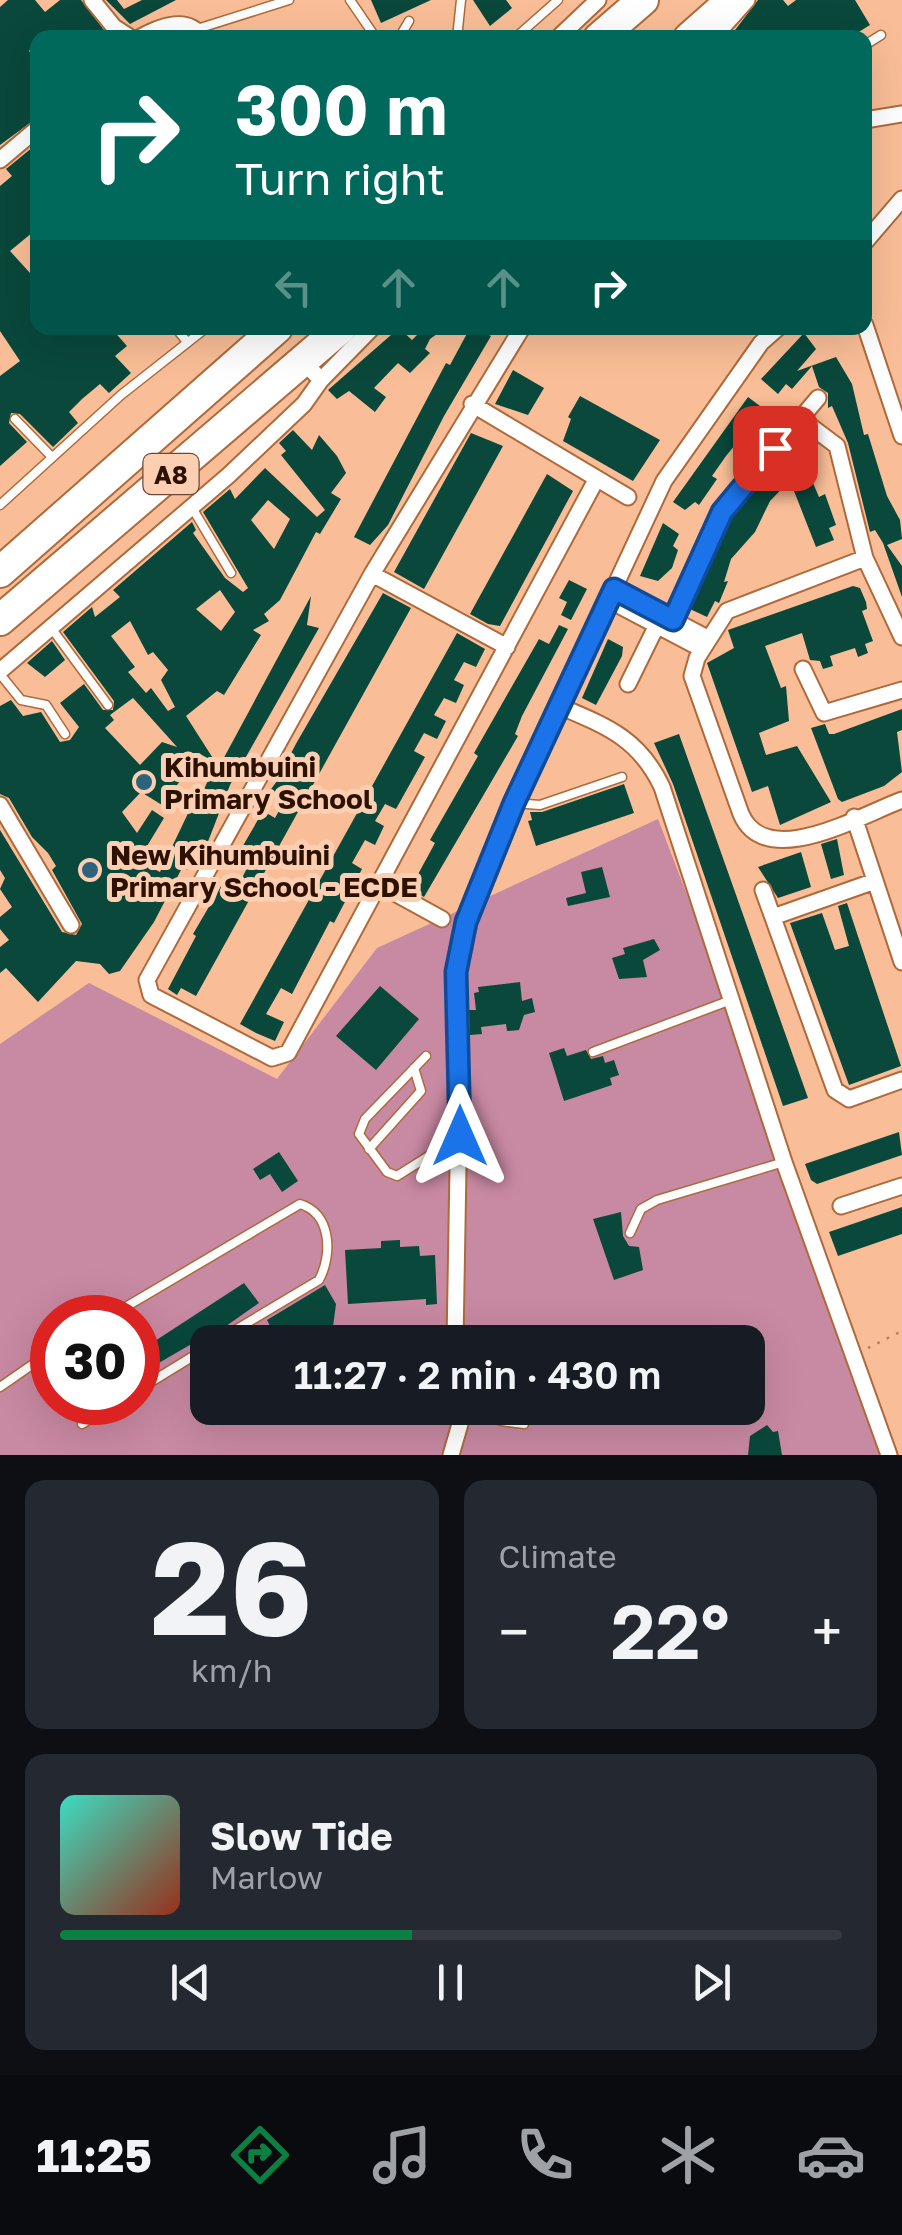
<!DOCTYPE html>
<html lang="en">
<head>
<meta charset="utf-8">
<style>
  :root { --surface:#171b24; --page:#242831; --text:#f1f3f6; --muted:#9ea1a6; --line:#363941; --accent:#0b8043 }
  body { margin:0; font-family:"Golos Text",sans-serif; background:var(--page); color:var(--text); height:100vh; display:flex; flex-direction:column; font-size:38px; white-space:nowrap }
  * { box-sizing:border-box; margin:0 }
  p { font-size:32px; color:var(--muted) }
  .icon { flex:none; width:55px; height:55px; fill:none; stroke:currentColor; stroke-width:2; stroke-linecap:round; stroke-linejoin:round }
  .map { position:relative; height:1455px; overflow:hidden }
  .sheet { display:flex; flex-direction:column; gap:25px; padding:25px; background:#0d0f14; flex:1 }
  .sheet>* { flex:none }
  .banner { position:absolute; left:30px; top:30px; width:842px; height:305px; border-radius:20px; box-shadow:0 10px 40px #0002; background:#00695c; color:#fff; overflow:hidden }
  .speed { position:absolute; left:30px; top:1295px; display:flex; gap:20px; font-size:50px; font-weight:700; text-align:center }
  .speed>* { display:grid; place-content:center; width:130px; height:130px; border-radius:50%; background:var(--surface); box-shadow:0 10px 40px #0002; line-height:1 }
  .speed .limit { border:15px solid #d22; background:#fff; color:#111 }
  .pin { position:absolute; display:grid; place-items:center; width:85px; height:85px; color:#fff; margin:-42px; border-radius:20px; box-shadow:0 5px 15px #0006 }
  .me { position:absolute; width:110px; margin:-55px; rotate:0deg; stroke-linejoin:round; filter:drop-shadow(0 0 8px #0008) }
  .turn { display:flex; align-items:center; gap:35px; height:210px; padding:0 40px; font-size:45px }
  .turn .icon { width:130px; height:130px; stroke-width:2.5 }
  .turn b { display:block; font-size:70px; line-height:85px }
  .lanes { display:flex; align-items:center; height:95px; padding:0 40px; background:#0003; justify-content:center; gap:50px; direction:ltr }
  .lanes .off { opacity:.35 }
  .big { font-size:75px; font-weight:600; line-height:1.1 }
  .sheet .widget { flex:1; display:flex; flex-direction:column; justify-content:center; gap:15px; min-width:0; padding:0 35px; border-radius:20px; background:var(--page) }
  .sheet .dial { align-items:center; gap:0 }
  .dial b { font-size:130px; line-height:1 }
  .song { display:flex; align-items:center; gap:30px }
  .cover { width:120px; height:120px; border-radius:15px; background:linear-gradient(135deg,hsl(170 70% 55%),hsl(10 70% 35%)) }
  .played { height:10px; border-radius:5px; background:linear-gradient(90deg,var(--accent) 45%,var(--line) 45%) }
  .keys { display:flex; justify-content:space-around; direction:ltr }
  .heat { display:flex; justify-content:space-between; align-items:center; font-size:55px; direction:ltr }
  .sheet .tiles { flex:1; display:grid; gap:25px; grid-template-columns:1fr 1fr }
  .widget:last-child { grid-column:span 2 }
  .trip { position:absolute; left:190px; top:1325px; width:575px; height:100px; border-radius:20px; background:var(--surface); box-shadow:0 10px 40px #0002; font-weight:600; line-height:100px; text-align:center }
  .tabs { display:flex; height:160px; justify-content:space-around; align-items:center; background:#090b0e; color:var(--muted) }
  .tabs .icon { width:70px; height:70px }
  .tabs .active { color:var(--accent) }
  .tabs b { font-size:45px; color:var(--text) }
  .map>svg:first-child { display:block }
  .green { fill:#c889a2; fill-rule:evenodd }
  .building { fill:#09483b; fill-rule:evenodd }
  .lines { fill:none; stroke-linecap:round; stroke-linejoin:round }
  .lane-casing { stroke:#ae6a3a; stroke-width:11 }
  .street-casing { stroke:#ae6a3a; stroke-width:19 }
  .highway-casing { stroke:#ae6a3a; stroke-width:34 }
  .path { stroke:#ae7f60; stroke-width:2.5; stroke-dasharray:2.5 8; stroke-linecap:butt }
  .lane { stroke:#fff; stroke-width:8 }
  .street { stroke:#fff; stroke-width:15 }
  .highway { stroke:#fff; stroke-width:30 }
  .route-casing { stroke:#114b97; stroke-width:25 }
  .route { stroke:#1a73e8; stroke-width:18 }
  .poi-dot { fill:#2e637e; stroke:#fccfb2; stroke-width:4 }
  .labels { text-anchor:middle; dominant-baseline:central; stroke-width:10; stroke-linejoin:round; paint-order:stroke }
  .shield { fill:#fccfb2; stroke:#6a4a35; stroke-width:2.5 }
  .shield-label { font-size:25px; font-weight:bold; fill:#2c1100 }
  .poi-label { font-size:28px; font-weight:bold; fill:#2c1100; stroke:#fccfb2; text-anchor:start }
</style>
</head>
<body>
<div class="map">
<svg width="902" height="1455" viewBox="0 0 902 1455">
  <rect width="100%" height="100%" fill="#f9be97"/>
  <path class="green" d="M658 819 835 1283 888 1455H0V1044L89 983 277 1079 377 948ZM52 1318H138V1402H52ZM208 1342H748V1408H208Z"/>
  <path class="building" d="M8 0H35L45 12 60 0H81L110 38H38L29 51 38 61V117L0 145V7Z
    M106 0H117L124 9 142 0H176L130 24Z
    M371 0H431L381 23Z
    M473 0H506L512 8 490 26Z
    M758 0H783L788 6 796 0H855L870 25 849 38H729Z
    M38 143V228L10 251 30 273 38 267V328H111L127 346 115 356 131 373 109 393 100 384 82 399 69 412 78 423 53 447 20 414 11 413 9 423 27 442 0 466V376L20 361 0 331V186L12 176 6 169Z
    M399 328 412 340 424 328H445L430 339 425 349 430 353 410 373 398 363 374 388 386 397 375 412 349 391 337 399 328 390Z
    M470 328H491L487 334 491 336 444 416 388 525 370 545 354 537 446 363 450 365Z
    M804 333 816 349 797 371 836 357 852 384 864 435 868 434 887 496 900 520 902 539 887 545 902 566V597L883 543 875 530 870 532 848 443 832 406 828 408V393L819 387 812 366 792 389 786 384 778 394 761 379Z
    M513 370 544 388 528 415 495 404Z
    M580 396 660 440 633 481 563 441 571 419 568 417Z
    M748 397 764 409 755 422 759 425 741 449 735 445 726 456 712 476 717 479 699 505 695 502 685 510 673 502Z
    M293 430 312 450 319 435 337 456 346 473 331 493 341 499 320 534 316 532 280 600 264 614 269 621 253 630 261 635 224 695 217 691 186 716 216 763 202 755 172 774 180 781 162 805 141 792 122 812 137 833 152 810 164 818 138 861 160 872 192 805 196 807 210 776 213 778 311 596 307 625 319 628 230 785 207 844 202 841 187 870 182 868 154 922 120 971 109 974 100 964 76 961 38 1002 6 968 0 973V947L9 940 0 929V917L12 907 0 889 5 878 0 870V830L62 932 76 935 82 924 52 870 56 866 48 853 32 837 9 798 0 794V706L11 700 23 716 41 712 60 742 70 740 79 727 60 703 84 684 103 710H113L114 701 63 632 92 607 95 617 120 597 113 590 192 522 196 530 193 533 225 578 243 592 248 588 203 512 230 489 235 499 265 468 317 517 325 510 281 455 286 451 279 443ZM268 500 290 519 274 549 251 520ZM220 590 235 612 221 631 196 609ZM130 621 148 655 153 652 168 670 161 680 175 707 168 711 151 688 146 693 128 672 135 667 111 636ZM133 698 177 747 162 742 140 765 105 728 114 720 110 715Z
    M471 433 503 446 424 589 394 572Z
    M798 439 811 449 800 464 803 467 770 501 755 532 731 559 724 582 728 581 719 603 715 601 707 617 690 609 732 517Z
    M547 474 573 491 500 626 488 624 470 614Z
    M813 483 819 497 825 494 836 525 829 528 834 540 816 547 794 491Z
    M663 523 679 534 673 546 678 550 672 568 658 581 640 576Z
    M569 580 587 589 571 620 561 615 567 602 559 598Z
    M853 586 860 588 866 602 867 609 862 611 873 641 865 644 868 653 858 657 855 648 830 656 833 666 823 669 820 661 810 660 802 633 765 646 781 688 786 686 789 721 759 733 766 755 797 746 831 802 780 825 768 786 752 792 707 663 734 648 728 630Z
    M383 593 411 608 196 996 181 988 177 995 168 989 196 936 193 934 224 881 237 888 246 870 233 863 263 811 275 818 284 802 269 792 293 759 289 757 297 742Z
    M559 625 568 629 522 716 515 734 518 736 424 897 410 889 435 843 430 840 478 756 474 753 539 639 549 644Z
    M457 633 485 649 476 667 464 662 454 680 464 685 456 703 444 698 434 715 446 721 437 739 424 733 414 751 425 757 396 809 385 804 375 821 384 826 375 845 365 840 352 863 362 869 334 923 330 921 292 994 281 988 266 1014 284 1022 275 1041 256 1033 240 1024Z
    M608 639 623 647 622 656 596 705 582 698Z
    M52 641 65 660 45 677 27 663Z
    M902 709V730L897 732 902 772 884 786 842 802 838 799 811 728 825 724 829 734H834Z
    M679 734 808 1098 783 1106 673 784 654 743Z
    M624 784 634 813 536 846 528 821 532 820 530 812H542Z
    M837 839 844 875 831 879 821 844Z
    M801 852 811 887 778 898 758 867Z
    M602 867 610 897 568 906 566 898 586 893 581 872Z
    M847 903 901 1066 849 1085 790 923 822 913 835 950 849 946 838 906Z
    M654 939 660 950 643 960 647 977 619 979 612 958 625 954 623 948Z
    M520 982 522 1001 532 998 535 1012 524 1015 519 1030 507 1031 506 1024 481 1027 482 1034 470 1035 469 1010H476L474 993 479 992 478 987Z
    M380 986 419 1019 376 1070 336 1036Z
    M564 1048 567 1056 586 1050 591 1059 603 1056 605 1063 614 1060 619 1075 610 1078 612 1085 564 1101 549 1053Z
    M899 1132 902 1155 817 1184 811 1180 805 1164Z
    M279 1152 298 1181 282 1192 270 1174 260 1180 253 1169Z
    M902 1207V1234L838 1256 829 1232Z
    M621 1212 623 1236 629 1246 639 1247 643 1270 614 1280 593 1219Z
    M400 1240V1247L419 1246 420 1256 435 1255 437 1304 426 1305V1299L348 1304 345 1250 381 1248V1241Z
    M244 1283 259 1303 209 1338 207 1335 138 1375V1352Z
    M325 1285 336 1304 331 1342H278L267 1320Z
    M767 1425 773 1432 778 1431 782 1455H748L750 1436Z"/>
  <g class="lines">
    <g class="lane-casing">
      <path id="lane" d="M350 0 376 38
        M197 29 289 0
        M399 38 409 21
        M457 38 461 0
        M515 38 558 0
        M865 45 881 35
        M176 328 187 342
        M15 419 51 456
        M0 505 121 395 206 328
        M191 506 231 573
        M52 629 108 705
        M0 674 21 700 46 705 65 734
        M514 803 540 805 622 777
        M593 1052 731 1000
        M426 1056 365 1119 359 1134 387 1172 397 1176 456 1139
        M369 1149 421 1091 414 1068
        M630 1233 641 1209 657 1200 784 1162
        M107 1318 300 1204C331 1213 333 1254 319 1280L215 1342
        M0 1387 52 1351
        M138 1390 208 1347
        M488 1408 501 1421 524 1424
        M82 1424 118 1402"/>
    </g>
    <g class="street-casing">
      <path id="street" d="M92 0 114 27 131 38
        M139 38C160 26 187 15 203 38
        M558 38 598 0
        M713 38 747 0
        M865 120 902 114
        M0 160 38 128
        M865 242 902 199
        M865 325 902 436
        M522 328 372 574 147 980 151 995 272 1058 288 1053 596 480
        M321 380 372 328
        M472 404 628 497
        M801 419 837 446 865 558 902 637
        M865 558 727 611 697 658 692 676 741 814C766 872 861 815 902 800
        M372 574 507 647
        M614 589 709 639
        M609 600 702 649
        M673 620 722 511 818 398
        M803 669 824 713 902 690
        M0 671 229 475 304 404 321 380 302 360
        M628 684 657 625
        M559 706C606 726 639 738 662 787L784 1162 889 1455
        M0 805 71 925
        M854 817 902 962
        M380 885 442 919
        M763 890 835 1090 849 1099 902 1080
        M773 917 875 881
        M841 1206 902 1186
        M455 1342 460 1050 456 973 466 922 514 803 664 481 761 343 778 328
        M451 1455 460 1424 459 1408"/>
    </g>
    <g class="highway-casing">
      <path id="highway" d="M599 38 643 0
        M689 38 732 0
        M0 572 277 328
        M0 620 341 328"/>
    </g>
    <path class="path" d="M868 1348 902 1331"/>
    <use href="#lane" class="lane"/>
    <use href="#street" class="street"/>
    <use href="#highway" class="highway"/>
  </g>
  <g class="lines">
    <g class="route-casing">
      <path id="route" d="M460 1136 456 972 466 922 514 803 614 589 673 620 722 512 775 448"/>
    </g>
    <use href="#route" class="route"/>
  </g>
  <g class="poi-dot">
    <circle cx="144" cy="782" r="10"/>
    <circle cx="90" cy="870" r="10"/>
  </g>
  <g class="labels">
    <rect class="shield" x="143.5" y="454" width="55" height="40" rx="8"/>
    <g class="shield-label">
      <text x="171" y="474">A8</text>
    </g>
    <g class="poi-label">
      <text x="164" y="766">Kihumbuini<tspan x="164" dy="32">Primary School</tspan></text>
      <text x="110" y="854">New Kihumbuini<tspan x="110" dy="32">Primary School - ECDE</tspan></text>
    </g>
  </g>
</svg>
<div class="speed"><div class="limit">30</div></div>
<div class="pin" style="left:775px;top:448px;background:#d93025"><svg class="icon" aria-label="arrive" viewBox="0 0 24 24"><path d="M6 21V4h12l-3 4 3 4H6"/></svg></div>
<svg class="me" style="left:460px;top:1136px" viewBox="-20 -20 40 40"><path d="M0-17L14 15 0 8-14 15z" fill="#1a73e8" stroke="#fff" stroke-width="4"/></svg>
<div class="trip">11:27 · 2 min · 430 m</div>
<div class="banner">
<div class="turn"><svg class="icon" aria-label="right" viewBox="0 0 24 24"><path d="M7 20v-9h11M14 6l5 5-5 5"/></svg><div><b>300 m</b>Turn right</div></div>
<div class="lanes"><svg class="icon off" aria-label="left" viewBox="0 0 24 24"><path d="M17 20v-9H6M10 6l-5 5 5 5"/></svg><svg class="icon off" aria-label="ahead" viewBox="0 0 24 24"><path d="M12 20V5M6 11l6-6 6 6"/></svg><svg class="icon off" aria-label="ahead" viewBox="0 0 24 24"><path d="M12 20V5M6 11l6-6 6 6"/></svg><svg class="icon" aria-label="right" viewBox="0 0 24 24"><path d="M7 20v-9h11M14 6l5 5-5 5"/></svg></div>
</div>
</div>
<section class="sheet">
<div class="tiles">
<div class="widget dial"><b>26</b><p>km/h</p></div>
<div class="widget"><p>Climate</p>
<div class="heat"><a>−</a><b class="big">22°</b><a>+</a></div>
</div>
<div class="widget">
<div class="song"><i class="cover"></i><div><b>Slow Tide</b><p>Marlow</p></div></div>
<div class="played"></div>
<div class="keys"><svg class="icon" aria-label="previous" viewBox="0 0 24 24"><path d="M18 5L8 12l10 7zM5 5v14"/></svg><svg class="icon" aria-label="pause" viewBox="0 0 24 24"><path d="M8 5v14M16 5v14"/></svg><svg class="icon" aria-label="next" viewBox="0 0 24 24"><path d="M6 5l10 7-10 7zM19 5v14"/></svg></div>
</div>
</div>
</section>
<nav class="tabs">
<b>11:25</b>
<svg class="icon active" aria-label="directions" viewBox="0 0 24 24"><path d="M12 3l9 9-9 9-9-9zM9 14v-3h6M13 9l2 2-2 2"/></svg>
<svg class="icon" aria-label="music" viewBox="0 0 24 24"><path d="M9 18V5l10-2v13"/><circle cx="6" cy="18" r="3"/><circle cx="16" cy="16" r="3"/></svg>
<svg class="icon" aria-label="phone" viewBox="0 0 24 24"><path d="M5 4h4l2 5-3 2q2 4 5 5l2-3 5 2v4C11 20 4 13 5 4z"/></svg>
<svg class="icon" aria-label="climate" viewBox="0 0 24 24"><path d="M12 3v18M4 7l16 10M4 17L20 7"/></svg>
<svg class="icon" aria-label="car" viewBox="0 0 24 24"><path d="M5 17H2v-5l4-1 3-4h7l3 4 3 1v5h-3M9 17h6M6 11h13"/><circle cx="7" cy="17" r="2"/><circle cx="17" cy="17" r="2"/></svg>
</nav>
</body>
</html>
